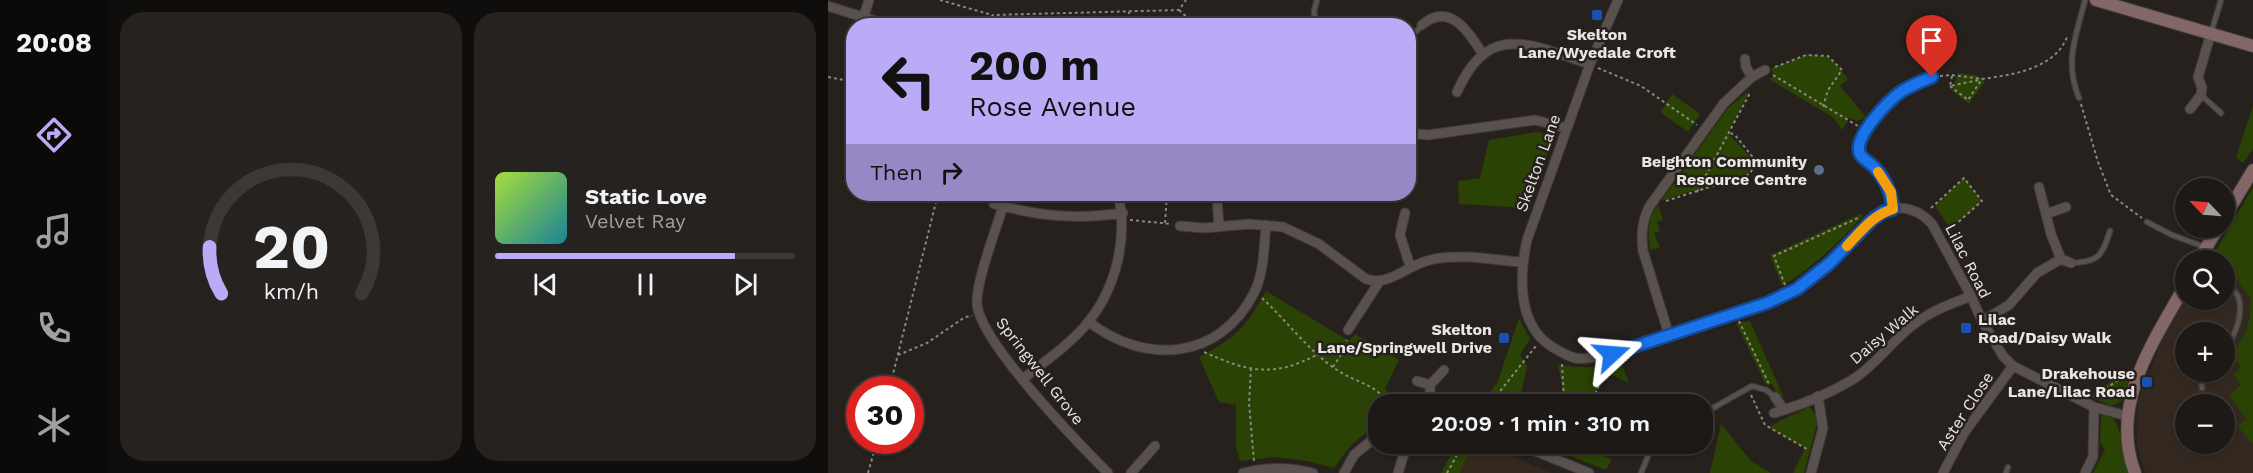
<!DOCTYPE html>
<html lang="en">
<head>
<meta charset="utf-8">
<style>
  :root { --surface:#1d1916; --page:#25221f; --text:#f1f3f6; --muted:#a0a0a1; --line:#3b3835; --accent:#bbaaf6 }
  body { margin:0; font-family:"Work Sans",sans-serif; background:var(--page); color:var(--text); height:100vh; display:flex; flex-direction:column; font-size:22px; white-space:nowrap }
  * { box-sizing:border-box; margin:0 }
  p { font-size:20px; color:var(--muted) }
  .icon { flex:none; width:33px; height:33px; fill:none; stroke:currentColor; stroke-width:2; stroke-linecap:round; stroke-linejoin:round }
  .map { position:relative; flex:1; overflow:hidden }
  .sheet { display:flex; flex-direction:column; gap:12px; padding:12px; background:#100e0c; width:720px }
  .sheet>* { flex:none }
  .banner { position:absolute; left:18px; top:18px; width:570px; height:183px; border-radius:24px; box-shadow:0 2px 4px #0004,0 0 0 2px var(--line); background:#bbaaf6; color:#111; overflow:hidden }
  .needle { width:39px; rotate:295deg }
  .buttons { position:absolute; left:1347px; top:178px; display:grid; gap:12px }
  .buttons a { display:grid; place-items:center; width:60px; height:60px; border-radius:50%; background:var(--surface); box-shadow:0 2px 4px #0004,0 0 0 2px var(--line); font-size:30px }
  .speed { position:absolute; left:18px; top:376px; display:flex; gap:12px; font-size:30px; font-weight:700; text-align:center }
  .speed>* { display:grid; place-content:center; width:78px; height:78px; border-radius:50%; background:var(--surface); box-shadow:0 2px 4px #0004,0 0 0 2px var(--line); line-height:1 }
  .speed .limit { border:9px solid #d22; background:#fff; color:#111 }
  .pin { position:absolute; display:grid; place-items:center; width:51px; height:51px; color:#fff; margin:-62px -26px; border-radius:50% 50% 50% 0; rotate:-45deg; box-shadow:0 0 6px #0007 }
  .pin .icon { rotate:45deg }
  .me { position:absolute; width:66px; margin:-33px; rotate:71deg; stroke-linejoin:round; filter:drop-shadow(0 0 4px #0008) }
  .turn { display:flex; align-items:center; gap:21px; height:126px; padding:0 24px; font-size:27px }
  .turn .icon { width:78px; height:78px; stroke-width:2.5 }
  .turn b { display:block; font-size:42px; line-height:51px }
  .then { display:flex; align-items:center; height:57px; padding:0 24px; background:#0003; gap:12px; font-size:22px }
  .sheet .card { flex:1; display:flex; flex-direction:column; justify-content:center; gap:9px; min-width:0; padding:0 21px; border-radius:24px; background:var(--page) }
  .sheet .dial { align-items:center; gap:0 }
  .dial svg { height:156px; overflow:visible; fill:none; stroke:var(--line); stroke-width:7; stroke-linecap:round; text-anchor:middle }
  .dial text { fill:var(--text); stroke:none }
  .song { display:flex; align-items:center; gap:18px }
  .cover { width:72px; height:72px; border-radius:9px; background:linear-gradient(135deg,hsl(80 70% 55%),hsl(190 70% 35%)) }
  .played { height:6px; border-radius:3px; background:linear-gradient(90deg,var(--accent) 80%,var(--line) 80%) }
  .keys { display:flex; justify-content:space-around; direction:ltr }
  .sheet .tiles { flex:1; display:grid; gap:12px; grid-template-columns:repeat(2,1fr) }
  .trip { position:absolute; left:540px; top:394px; width:345px; height:60px; border-radius:24px; background:var(--surface); box-shadow:0 2px 4px #0004,0 0 0 2px var(--line); font-weight:600; line-height:60px; text-align:center }
  main { display:flex; flex:1; min-height:0 }
  .tab-bar { display:flex; flex-direction:column; width:108px; justify-content:space-around; align-items:center; background:#0c0a09; color:var(--muted) }
  .tab-bar .icon { width:42px; height:42px }
  .tab-bar .on { color:var(--accent) }
  .tab-bar b { font-size:27px; color:var(--text) }
  .map>svg:first-child { display:block }
  .built { fill:#332820; fill-rule:evenodd }
  .green { fill:#2a4203 }
  .lines { fill:none; stroke-linecap:round; stroke-linejoin:round }
  .lane-casing { stroke:#403b38; stroke-width:7 }
  .street-casing { stroke:#403b38; stroke-width:11 }
  .secondary-casing { stroke:#403b38; stroke-width:14 }
  .path { stroke:#8b8682; stroke-width:2; stroke-dasharray:3 3; stroke-linecap:butt }
  .lane { stroke:#58514d; stroke-width:4.5 }
  .street { stroke:#58514d; stroke-width:9 }
  .secondary { stroke:#836666; stroke-width:12 }
  .route-casing { stroke:#114b97; stroke-width:15 }
  .route { stroke:#1a73e8; stroke-width:10 }
  .slow { stroke:#f59e0b; stroke-width:10 }
  .transit-dot { fill:#1a4fb4; stroke:#27211d; stroke-width:2 }
  .service-dot { fill:#5c6f8a; stroke:#27211d; stroke-width:2 }
  .labels { text-anchor:middle; dominant-baseline:central; stroke-width:5; stroke-linejoin:round; paint-order:stroke }
  .poi-label { font-size:16px; font-weight:bold; fill:#e9e5e2; stroke:#27211d; text-anchor:end }
  .street-label { font-size:16px; fill:#e9e5e2; stroke:#27211d }
</style>
</head>
<body>
<main>
<nav class="tab-bar">
<b>20:08</b>
<svg class="icon on" aria-label="directions" viewBox="0 0 24 24"><path d="M12 3l9 9-9 9-9-9zM9 14v-3h6M13 9l2 2-2 2"/></svg>
<svg class="icon" aria-label="music" viewBox="0 0 24 24"><path d="M9 18V5l10-2v13"/><circle cx="6" cy="18" r="3"/><circle cx="16" cy="16" r="3"/></svg>
<svg class="icon" aria-label="phone" viewBox="0 0 24 24"><path d="M5 4h4l2 5-3 2q2 4 5 5l2-3 5 2v4C11 20 4 13 5 4z"/></svg>
<svg class="icon" aria-label="climate" viewBox="0 0 24 24"><path d="M12 3v18M4 7l16 10M4 17L20 7"/></svg>
</nav>
<section class="sheet">
<div class="tiles">
<div class="card dial"><svg viewBox="0 0 100 80">
<path d="M14 69A42 42 0 1 1 86 69"/>
<path d="M14 69A42 42 0 0 1 8 45" stroke="#bbaaf6"/>
<text x="50" y="56" font-size="32" font-weight="700">20</text>
<text x="50" y="72" font-size="11">km/h</text>
</svg></div>
<div class="card">
<div class="song"><i class="cover"></i><div><b>Static Love</b><p>Velvet Ray</p></div></div>
<div class="played"></div>
<div class="keys"><svg class="icon" aria-label="previous" viewBox="0 0 24 24"><path d="M18 5L8 12l10 7zM5 5v14"/></svg><svg class="icon" aria-label="pause" viewBox="0 0 24 24"><path d="M8 5v14M16 5v14"/></svg><svg class="icon" aria-label="next" viewBox="0 0 24 24"><path d="M6 5l10 7-10 7zM19 5v14"/></svg></div>
</div>
</div>
</section>
<div class="map">
<svg width="1425" height="473" viewBox="0 0 1425 473">
  <rect width="100%" height="100%" fill="#27211d"/>
  <path class="built" d="M1397 265 1423 298 1421 322 1416 339 1402 354 1413 367 1418 419 1409 426 1425 444V473H1317L1309 445 1310 400 1336 336 1357 293 1358 300H1396ZM1358 333H1396V372H1358ZM1358 405H1396V444H1358Z
    M645 444H654L724 473H632Z"/>
  <path class="green" d="M978 55C1004 55 1005 59 1020 79L1012 86 1038 117 1029 121 1021 118 1014 130 1006 118 941 79 946 76 943 68Z
    M1130 73 1148 75 1157 81 1141 104 1124 91Z
    M922 90 900 133 926 161 920 173 833 201 900 108Z
    M844 94 872 114 860 132 832 112Z
    M1425 106V149L1415 163 1408 157Z
    M709 132 719 135 722 140V146L698 208 631 204 630 181 652 178 661 140Z
    M1136 178 1154 201 1122 229 1107 205Z
    M1425 187V444L1409 426 1418 419 1401 395 1413 385 1406 375 1413 367 1402 354C1421 334 1421 325 1423 298L1397 265 1396 261H1394L1387 252Z
    M830 205 835 220 829 222 832 231 826 233 832 247 822 250C820 234 819 218 830 205Z
    M1032 214 1035 216C1010 243 986 267 954 286L942 255Z
    M438 291 521 341 527 334 571 360 557 389 567 405H550V423L524 444 506 468 479 461 446 457 412 461 408 447V405L391 402 371 357C408 338 418 327 438 291Z
    M691 318 702 339 692 355 699 366 691 405H652L670 381Z
    M922 321 956 398 949 394 944 384 938 385 908 323Z
    M793 362 801 383 777 371 763 405H751L736 398 730 364C751 369 772 368 793 362Z
    M1305 367 1294 401 1283 406 1261 396Z
    M981 407 989 416V424L976 473H965L977 448 940 427Z
    M1277 414 1285 418 1290 427 1302 473H1265L1277 450 1272 442 1273 416Z
    M893 424 923 461 943 473H882Z
    M629 444H645L632 473H613Z
    M713 444H744L784 459 778 470Z"/>
  <g class="lines">
    <g class="lane-casing">
      <path id="lane" d="M550 22 555 26
        M488 26 486 11 489 0
        M1383 33 1393 0
        M580 36 586 34 594 25
        M1373 95 1393 113
        M1251 98C1236 62 1248 36 1257 0
        M1319 222 1344 235 1377 247
        M1243 263C1271 262 1274 256 1282 231
        M1396 281C1400 285 1407 291 1410 296 1416 312 1408 337 1396 348
        M1373 372 1374 388
        M885 408 924 386 938 390 947 397
        M813 473 825 444
        M1178 473 1180 467"/>
    </g>
    <g class="street-casing">
      <path id="street" d="M790 0 762 64 699 240C691 276 689 327 726 348 733 352 739 356 747 358 759 360 772 356 784 354 818 342 853 331 888 319 919 309 950 301 977 283 991 274 1005 263 1016 250 1027 238 1039 220 1055 212 1072 203 1092 210 1104 224L1143 296 1154 321 1175 356 1185 366 1266 407 1299 416
        M0 6 63 26
        M36 16 41 0
        M594 25C621 1 641 32 654 53
        M917 59 918 67 924 77 937 70
        M629 92C661 20 702 45 762 64
        M1362 109 1373 95 1374 88 1370 77 1383 33
        M580 133 600 135 707 120 738 128
        M1211 187 1223 234 1233 259 1243 263
        M389 198 391 227
        M166 204C211 216 248 220 295 213
        M175 206C168 230 148 281 149 304 152 342 250 443 280 473
        M1065 209C1063 192 1058 179 1046 167 1042 162 1035 160 1032 154 1024 138 1061 100 1074 91 1084 85 1094 81 1104 77
        M577 213 572 235 582 266
        M1218 214 1238 207
        M352 226 376 228 421 224 455 227 491 244 538 279C561 287 579 265 602 260 627 253 668 260 694 262
        M1154 321 1181 305 1209 273 1233 259
        M261 322C317 365 391 361 426 293 436 273 436 247 438 225
        M520 330 551 282
        M841 335 815 251C813 234 814 222 821 207L896 103 924 77
        M195 379C217 361 244 343 261 321 289 286 300 236 290 194
        M589 381 602 385
        M947 397 956 410
        M602 405V385L616 370
        M946 413C973 405 1003 393 1027 378 1049 363 1064 341 1085 325 1102 311 1123 304 1143 296
        M690 444 761 473
        M303 473 327 446
        M415 473C438 467 462 467 485 473
        M516 473 526 455 550 435
        M570 473 579 444
        M983 473 995 428 990 396
        M1115 473 1136 433 1185 366
        M1257 473 1265 457 1266 407"/>
    </g>
    <g class="secondary-casing">
      <path id="secondary" d="M1268 0 1425 46
        M1396 218 1425 170
        M1370 261 1390 228
        M1307 473C1281 405 1325 342 1358 284"/>
    </g>
    <path class="path" d="M112 0 164 15
      M351 10 364 22
      M156 26 165 15 351 10 358 0
      M300 26 301 12
      M364 26V22L393 26
      M947 67 978 55 1000 56 1014 70 1000 90 995 107
      M770 68 813 86 869 125
      M945 75 1030 126
      M1112 76 1124 75 1154 79
      M1124 76 1122 86 1151 80
      M0 77 26 82
      M1122 86 1140 100 1154 79C1183 75 1227 69 1239 37
      M1253 104 1270 162 1283 195 1314 218
      M869 192 922 93
      M838 201 922 174 928 161 907 135 902 133
      M1103 208 1136 178 1154 201 1119 232
      M302 220 344 224
      M337 223 339 194
      M957 285 946 256 1030 218
      M434 298C460 322 482 353 512 372 530 383 550 385 561 405
      M911 321 941 384
      M376 352C420 372 446 378 490 354
      M70 355 99 343 137 317 144 316
      M734 364 736 398 751 405
      M505 367 518 347 519 340
      M423 368 421 403 426 461
      M61 390 110 194
      M923 395 937 425 979 449
      M1268 396 1297 375
      M661 405 708 346
      M763 405 779 365
      M40 473 49 441
      M619 473 635 444"/>
    <use href="#lane" class="lane"/>
    <use href="#street" class="street"/>
    <use href="#secondary" class="secondary"/>
  </g>
  <g class="lines">
    <g class="route-casing">
      <path id="route" d="M784 354 939 303 969 289 1002 263 1044 220 1055 212 1065 209C1063 192 1058 179 1046 167 1042 162 1035 160 1032 154 1024 138 1061 100 1074 91 1084 85 1094 81 1104 77"/>
    </g>
    <use href="#route" class="route"/>
    <path class="slow" d="M1019 246C1033 231 1045 215 1065 209L1063 192 1050 172"/>
  </g>
  <g class="transit-dot">
    <rect x="763" y="9" width="12" height="12" rx="3"/>
    <rect x="1132" y="322" width="12" height="12" rx="3"/>
    <rect x="670" y="332" width="12" height="12" rx="3"/>
    <rect x="1313" y="376" width="12" height="12" rx="3"/>
  </g>
  <circle class="service-dot" cx="991" cy="170" r="6"/>
  <g class="labels">
    <g class="poi-label">
      <text x="769" y="34" text-anchor="middle">Skelton<tspan x="769" dy="18">Lane/Wyedale Croft</tspan></text>
      <text x="979" y="161">Beighton Community<tspan x="979" dy="18">Resource Centre</tspan></text>
      <text x="1150" y="319" text-anchor="start">Lilac<tspan x="1150" dy="18">Road/Daisy Walk</tspan></text>
      <text x="664" y="329">Skelton<tspan x="664" dy="18">Lane/Springwell Drive</tspan></text>
      <text x="1307" y="373">Drakehouse<tspan x="1307" dy="18">Lane/Lilac Road</tspan></text>
    </g>
    <g class="street-label">
      <text transform="translate(710 163) rotate(-70)">Skelton Lane</text>
      <text transform="translate(1140 261) rotate(63)">Lilac Road</text>
      <text transform="translate(1056 334) rotate(-40)">Daisy Walk</text>
      <text transform="translate(212 371) rotate(52)">Springwell Grove</text>
      <text transform="translate(1137 411) rotate(-57)">Aster Close</text>
    </g>
  </g>
</svg>
<div class="buttons">
<a><svg class="needle" viewBox="-14 -14 28 28"><path d="M0-13l5 13h-10z" fill="#e53935"/><path d="M0 13l5-13h-10z" fill="#a0a0a1"/></svg></a>
<a><svg class="icon" aria-label="search" viewBox="0 0 24 24"><circle cx="10" cy="10" r="6"/><path d="M15 15l6 6"/></svg></a>
<a>+</a>
<a>−</a>
</div>
<div class="speed"><div class="limit">30</div></div>
<div class="pin" style="left:1104px;top:77px;background:#d93025"><svg class="icon" aria-label="arrive" viewBox="0 0 24 24"><path d="M6 21V4h12l-3 4 3 4H6"/></svg></div>
<svg class="me" style="left:784px;top:354px" viewBox="-20 -20 40 40"><path d="M0-17L14 15 0 8-14 15z" fill="#1a73e8" stroke="#fff" stroke-width="4"/></svg>
<div class="trip">20:09 · 1 min · 310 m</div>
<div class="banner">
<div class="turn"><svg class="icon" aria-label="left" viewBox="0 0 24 24"><path d="M17 20v-9H6M10 6l-5 5 5 5"/></svg><div><b>200 m</b>Rose Avenue</div></div>
<div class="then">Then<svg class="icon" aria-label="right" viewBox="0 0 24 24"><path d="M7 20v-9h11M14 6l5 5-5 5"/></svg></div>
</div>
</div>
</main>
</body>
</html>
